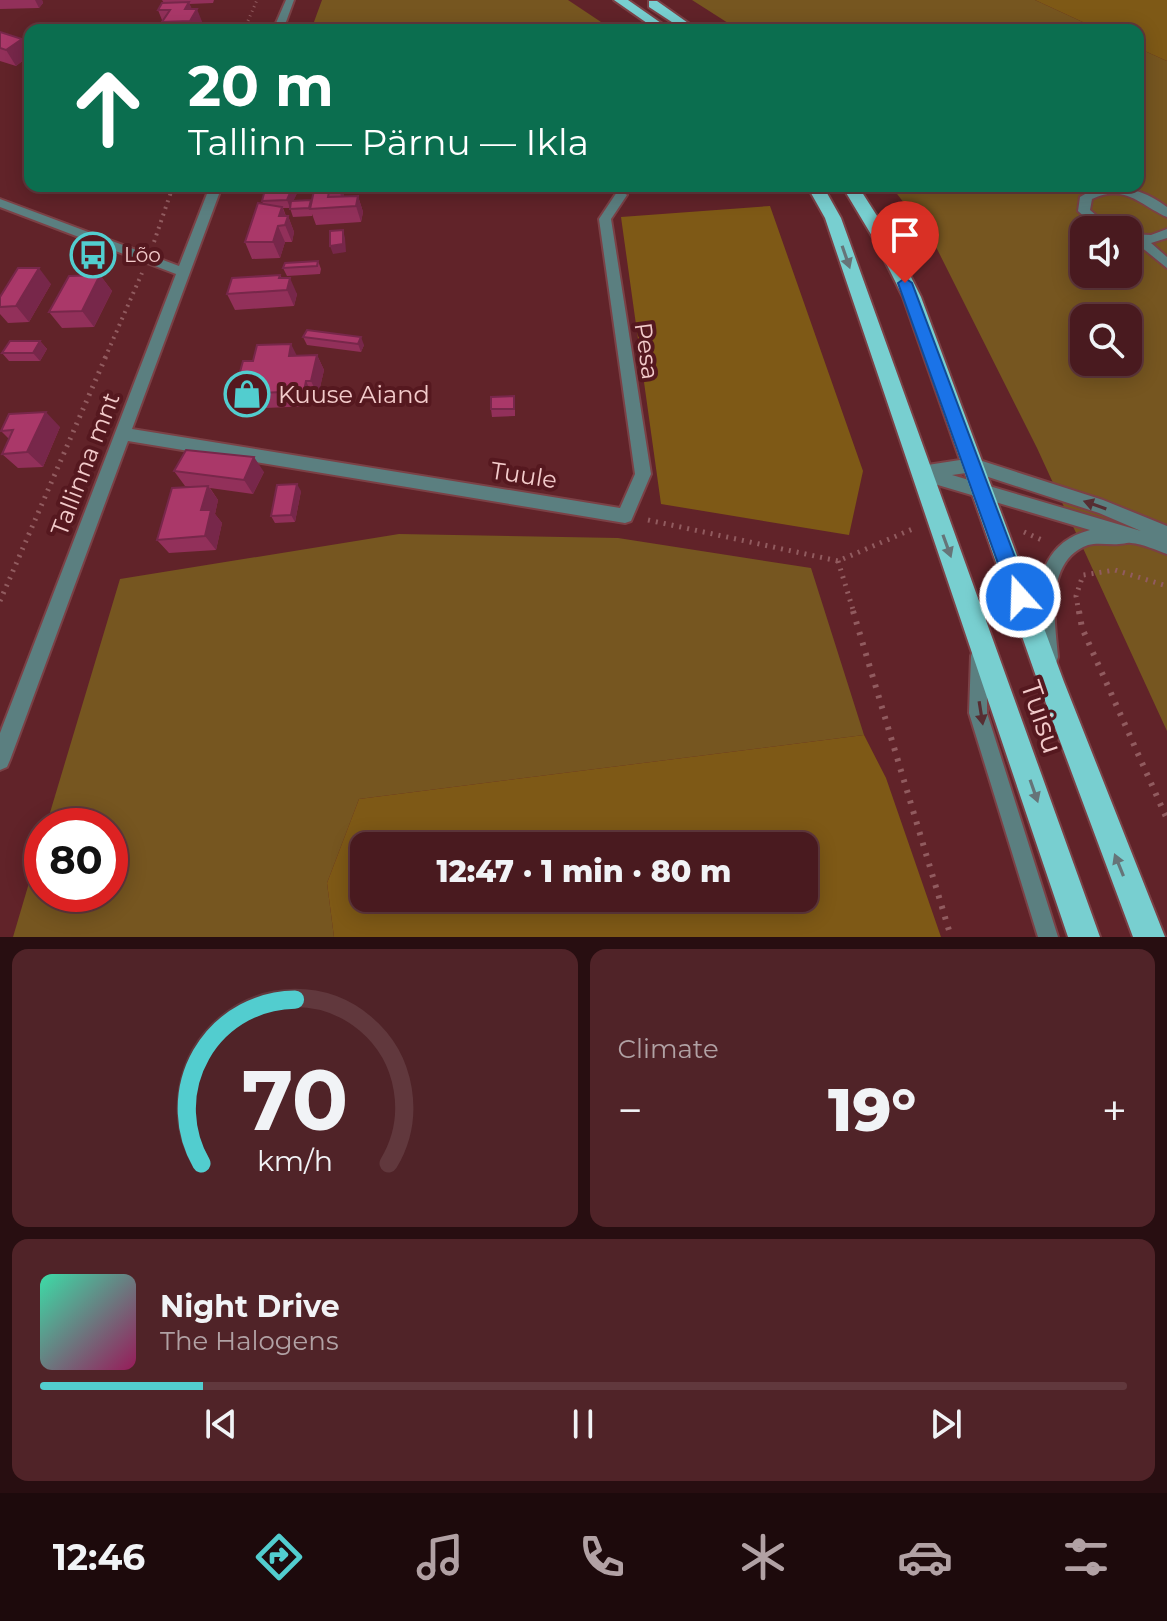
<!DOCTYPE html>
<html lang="en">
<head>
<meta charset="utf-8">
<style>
  :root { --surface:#491a1f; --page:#502328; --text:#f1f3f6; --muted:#b1a1a4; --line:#61383d; --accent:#52cdcf }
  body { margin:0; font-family:Montserrat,sans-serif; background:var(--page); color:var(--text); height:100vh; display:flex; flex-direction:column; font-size:30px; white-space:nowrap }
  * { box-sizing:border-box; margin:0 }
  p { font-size:26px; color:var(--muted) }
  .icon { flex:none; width:44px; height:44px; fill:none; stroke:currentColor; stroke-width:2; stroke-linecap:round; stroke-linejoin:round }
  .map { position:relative; height:937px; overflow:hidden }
  .panel { display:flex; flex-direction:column; gap:12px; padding:12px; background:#280e11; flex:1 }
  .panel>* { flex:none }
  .top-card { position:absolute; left:24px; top:24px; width:1120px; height:168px; border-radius:16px; box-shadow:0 4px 20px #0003,0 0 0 2px var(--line); background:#0b6e4f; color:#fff; overflow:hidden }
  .fabs { position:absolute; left:1070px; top:216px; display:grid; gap:16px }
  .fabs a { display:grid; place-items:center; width:72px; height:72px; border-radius:16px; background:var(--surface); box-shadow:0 4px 20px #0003,0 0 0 2px var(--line); font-size:40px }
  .speed { position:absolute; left:24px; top:808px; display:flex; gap:16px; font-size:40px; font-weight:700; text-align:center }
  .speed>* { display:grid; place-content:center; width:104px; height:104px; border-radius:50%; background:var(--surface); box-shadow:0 4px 20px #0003,0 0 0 2px var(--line); line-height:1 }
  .speed .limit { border:12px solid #d22; background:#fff; color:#111 }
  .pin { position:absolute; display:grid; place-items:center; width:68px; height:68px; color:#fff; margin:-82px -34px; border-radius:50% 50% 50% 0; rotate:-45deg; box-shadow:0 0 8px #0007 }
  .pin .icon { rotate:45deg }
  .me { position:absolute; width:88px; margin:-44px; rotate:340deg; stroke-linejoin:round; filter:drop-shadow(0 0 6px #0008) }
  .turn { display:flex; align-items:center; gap:28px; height:168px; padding:0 32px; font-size:36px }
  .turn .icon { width:104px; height:104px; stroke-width:2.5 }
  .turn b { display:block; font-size:56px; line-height:68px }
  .big { font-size:60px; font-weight:800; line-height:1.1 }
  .panel .widget { flex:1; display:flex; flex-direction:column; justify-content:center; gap:12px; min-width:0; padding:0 28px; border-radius:16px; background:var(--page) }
  .panel .dial { align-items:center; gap:0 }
  .dial svg { height:208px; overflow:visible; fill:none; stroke:var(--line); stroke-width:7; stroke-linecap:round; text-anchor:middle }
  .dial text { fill:var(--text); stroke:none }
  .song { display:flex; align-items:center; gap:24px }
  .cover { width:96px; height:96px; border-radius:12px; background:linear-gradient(135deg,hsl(160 70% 55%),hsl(330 70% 35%)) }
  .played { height:8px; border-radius:4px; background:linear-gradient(90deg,var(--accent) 15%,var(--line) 15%) }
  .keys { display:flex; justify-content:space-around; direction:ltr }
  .heat { display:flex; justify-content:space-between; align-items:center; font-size:44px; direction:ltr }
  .panel .tiles { flex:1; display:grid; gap:12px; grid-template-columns:1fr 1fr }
  .widget:last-child { grid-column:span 2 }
  .trip { position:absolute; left:350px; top:832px; width:468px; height:80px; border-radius:16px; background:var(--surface); box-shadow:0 4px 20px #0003,0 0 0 2px var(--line); font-weight:800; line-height:80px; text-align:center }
  .menu { display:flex; height:128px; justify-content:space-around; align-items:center; background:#1d0a0c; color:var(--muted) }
  .menu .icon { width:56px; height:56px }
  .menu .on { color:var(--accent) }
  .menu b { font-size:36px; color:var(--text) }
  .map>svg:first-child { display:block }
  .green { fill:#765620; fill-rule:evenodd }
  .forest { fill:#7e5916; fill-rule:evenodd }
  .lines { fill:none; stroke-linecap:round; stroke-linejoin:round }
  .service-casing { stroke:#7b4146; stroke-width:4 }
  .minor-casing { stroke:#7b4146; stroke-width:4 }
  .trunk-casing { stroke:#7b4146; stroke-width:4 }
  .path-far3 { stroke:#915b5f; stroke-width:3; stroke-dasharray:1 4; stroke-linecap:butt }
  .path-far2 { stroke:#915b5f; stroke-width:4; stroke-dasharray:2 5; stroke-linecap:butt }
  .path-far1 { stroke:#915b5f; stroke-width:5; stroke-dasharray:2 6; stroke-linecap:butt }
  .path { stroke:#915b5f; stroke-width:6; stroke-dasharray:3 8; stroke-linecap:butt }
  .service { fill:#5b7f80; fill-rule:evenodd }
  .minor { fill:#5b7f80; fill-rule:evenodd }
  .trunk { fill:#78cfd0; fill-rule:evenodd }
  .wall { fill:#92305a }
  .shaded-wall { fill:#77274a }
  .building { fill:#aa3869; stroke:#77274a; stroke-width:2 }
  .oneway { fill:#667478 }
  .oneway2 { fill:#562d32 }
  .route { fill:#1a73e8; stroke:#114b97; stroke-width:2 }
  .labels { text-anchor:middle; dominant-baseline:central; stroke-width:8; stroke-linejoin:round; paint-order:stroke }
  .far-poi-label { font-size:20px; fill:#f3cbcb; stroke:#55181f; text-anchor:start }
  .street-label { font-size:24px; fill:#f3cbcb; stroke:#55181f }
  .poi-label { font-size:24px; fill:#f3cbcb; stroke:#55181f; text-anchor:start }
  .near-street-label { font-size:28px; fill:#f3cbcb; stroke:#55181f }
</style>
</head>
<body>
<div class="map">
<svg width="1167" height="937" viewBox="0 0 1167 937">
  <rect width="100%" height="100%" fill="#612329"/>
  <path class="green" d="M322 0H568L613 30H311Z
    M692 0H1035L1100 30H739Z
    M1138 48 1167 61V731L1037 448 933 241 891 186H1138ZM1084 230H1128V274H1084ZM1084 318H1128V362H1084Z
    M399 534 618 538 811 568 864 735 359 799 327 883 334 937H13L42 839V894H110V826H46L120 579Z"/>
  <path class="forest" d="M1035 0H1167V61L1138 48V30H1100Z
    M770 206 863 471 849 535 661 504 621 217Z
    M864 735 886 778 941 937H334L327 883 359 799ZM364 846H804V898H364Z"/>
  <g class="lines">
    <g class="service-casing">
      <path id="service" d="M979 648 985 650 987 656V713L1058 937H1038L969 713 971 656 973 650Z"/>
    </g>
    <g class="minor-casing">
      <path id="minor" d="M286 0H294L283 30H273Z
        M210 186H222L132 429 620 508 635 474 599 219 617 192 621 191 627 195 611 219 651 474 631 521 625 523 128 441 10 760 7 767 0 770V733L176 274 0 207V199L179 266Z
        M1107 187C1129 186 1149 193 1167 207V217C1140 205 1125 183 1092 199L1090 210 1113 230H1099L1078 211 1080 197 1092 190Z
        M1167 229V238L1151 243 1167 257V268L1135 242H1128V234L1151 235Z
        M973 458 1103 500 1167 526V554C1156 550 1143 544 1131 543 1127 542 1124 544 1119 544 1109 545 1098 542 1088 545 1044 561 1055 621 1058 657L1056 663 1049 666 1042 663 1040 657C1036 607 1029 546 1090 530L921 480 915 478 913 473 915 468 921 466ZM973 472 1099 513 1141 531 952 475Z"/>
    </g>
    <g class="trunk-casing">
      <path id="trunk" d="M614 0H628L671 30H657Z
        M649 1H657L698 30H684L649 7Z
        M807 186H823L841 218 1100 937H1068L825 218Z
        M842 186H858L893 241 921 297 1064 682 1165 937H1133L1038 682 903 297 875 241Z"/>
    </g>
    <path class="path-far3" d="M244 30 257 0"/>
    <path class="path-far2" d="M154 242 173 186
      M105 358 142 273"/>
    <path class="path-far1" d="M648 520 838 561 915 528
      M1024 532 1044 541
      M838 561 854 613
      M0 601 106 356
      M1079 613 1076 596 1083 575 1115 570 1167 586"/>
    <path class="path" d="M853 611 951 937
      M1079 611 1082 628 1167 819"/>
    <use href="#service" class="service"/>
    <use href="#minor" class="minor"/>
    <use href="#trunk" class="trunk"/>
  </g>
  <path class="wall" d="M0 0H42L43 3 39 8 0 9Z
    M162 0H214L213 3 189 4 192 9 203 24 200 30H166L158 10 164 3Z
    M0 32 22 39 30 51V55L16 66 0 61Z
    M315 186H341L344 196H358L363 212 361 222 316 225 312 214V216L293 217 290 208H283L286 216H288L294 232 292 242H285L280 258 252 259 245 242 263 204 262 201 299 189 293 201 312 203Z
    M318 261 321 269 320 274 287 276 283 268Z
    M100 275 112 291 94 327 62 328 49 312Z
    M280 275 282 278 297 294 294 306 235 310 227 294Z
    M51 284 29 322 8 323 0 314V297Z
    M303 337 364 345 361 352 307 345Z
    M40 341 47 349 40 361H9L2 353Z
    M317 355 324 370 318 396H313L311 406 243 409 234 394 253 361 297 356Z
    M515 404V416L492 417 491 409Z
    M60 427 43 467 18 468 2 454 9 439 1 431Z
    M174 471 264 472 253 494 210 488 218 500 215 514 222 523 216 550 169 553 157 540 194 487 185 486Z
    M301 491 295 522 275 523 271 516Z"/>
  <path class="shaded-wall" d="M35 0H42L43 3 39 8Z
    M189 2 194 15 197 9 203 24 200 30H194L185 9Z
    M22 39 30 51V55L16 66 6 50Z
    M293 186H298L299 189 290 208 287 200Z
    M338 186H341L344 196 343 203Z
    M358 196 363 212 361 222 356 206Z
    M282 207 287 219 288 216 294 232 292 242 285 225 279 216Z
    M278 226 285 242 280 258 273 242Z
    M343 230 345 238 346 252 333 254 330 246Z
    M39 268 51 284 29 322 16 306Z
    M100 275 112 291 94 327 82 311Z
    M290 278 297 294 294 306 287 290Z
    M361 337 364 345 361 352 358 344Z
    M40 341 47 349 40 361 33 353Z
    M291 344 299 360 289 356Z
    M317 355 324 370 318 396 311 381Z
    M306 381 313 396 311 406 304 391Z
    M46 412 60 427 43 467 27 452Z
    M254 457 264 472 253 494 244 480Z
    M297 484 301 491 295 522 291 515Z
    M208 486 218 500 215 514 222 523 216 550 205 536 201 510Z"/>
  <path class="building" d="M189 2 185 9H197L190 21 162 22 170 10H158L162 3Z
    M159 29V30H131Z
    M0 32 22 39 6 50 0 48Z
    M266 186H293L287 200 262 201Z
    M315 186H338L330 187 328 197 358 196 356 206 310 209Z
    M311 200 309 208 290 209 291 201Z
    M258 203 282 207 279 216H288L285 225 278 226 273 242H245Z
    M343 230V244L330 246V231Z
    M318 261 317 266 283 268 285 263Z
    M18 268H39L16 306 0 307V297Z
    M100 275 82 311 49 312 69 276Z
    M280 275 279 278H290L287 290 227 294 232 278Z
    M307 330 361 337 358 344 303 337Z
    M10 341H40L33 353H2Z
    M291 344 289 356 317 355 311 381H306L304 391 234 394 243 361H253L257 345Z
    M514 396V409H491V397Z
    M46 412 27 452 2 454 13 430 1 431 9 414Z
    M186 450 254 457 244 480 174 471Z
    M297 484 291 515 271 516 277 485Z
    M208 486 201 510H211L205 536 157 540 172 488Z"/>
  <defs><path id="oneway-solid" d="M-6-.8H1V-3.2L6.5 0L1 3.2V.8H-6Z" transform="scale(2)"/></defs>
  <g class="oneway">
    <use href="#oneway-solid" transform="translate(846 257) rotate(71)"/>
    <use href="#oneway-solid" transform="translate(947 546) rotate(70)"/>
    <use href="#oneway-solid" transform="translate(1034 791) rotate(71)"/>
    <use href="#oneway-solid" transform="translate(1119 865) rotate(-112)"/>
  </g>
  <g class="oneway2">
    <use href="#oneway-solid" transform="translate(1095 505) rotate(-161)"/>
    <use href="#oneway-solid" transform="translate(981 713) rotate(81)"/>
  </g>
  <path class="route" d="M905 278 912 283 1030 597 1027 603 1020 606 1013 603 1010 597 898 283Z"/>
  <defs>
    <g id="bus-ring" transform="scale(2.3)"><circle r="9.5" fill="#55181f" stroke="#52cdcf" stroke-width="1.5"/><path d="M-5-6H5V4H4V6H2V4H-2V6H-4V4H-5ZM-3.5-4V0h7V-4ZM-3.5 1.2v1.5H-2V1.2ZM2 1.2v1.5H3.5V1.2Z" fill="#52cdcf"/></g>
    <g id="shop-ring" transform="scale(2.3)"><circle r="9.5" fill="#55181f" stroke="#52cdcf" stroke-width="1.5"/><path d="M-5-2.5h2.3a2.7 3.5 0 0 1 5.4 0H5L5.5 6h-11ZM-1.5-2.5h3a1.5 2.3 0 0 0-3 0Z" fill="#52cdcf"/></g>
  </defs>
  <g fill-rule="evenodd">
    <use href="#bus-ring" x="93" y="255"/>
    <use href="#shop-ring" x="247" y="394"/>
  </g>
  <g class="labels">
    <g class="far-poi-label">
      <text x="124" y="255">Lõo</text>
    </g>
    <g class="street-label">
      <text transform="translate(647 351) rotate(82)">Pesa</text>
      <text transform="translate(85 464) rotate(-69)">Tallinna mnt</text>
      <text transform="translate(524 475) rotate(9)">Tuule</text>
    </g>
    <g class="poi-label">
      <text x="278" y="394">Kuuse Aiand</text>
    </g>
    <g class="near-street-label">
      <text transform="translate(1042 717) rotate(71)">Tuisu</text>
    </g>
  </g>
</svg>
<div class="fabs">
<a><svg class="icon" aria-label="sound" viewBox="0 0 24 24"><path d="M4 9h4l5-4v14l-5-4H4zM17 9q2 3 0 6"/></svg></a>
<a><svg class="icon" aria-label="search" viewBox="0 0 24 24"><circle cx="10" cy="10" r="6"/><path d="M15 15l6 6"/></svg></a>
</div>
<div class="speed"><div class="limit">80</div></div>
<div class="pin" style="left:905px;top:283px;background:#d93025"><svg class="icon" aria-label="arrive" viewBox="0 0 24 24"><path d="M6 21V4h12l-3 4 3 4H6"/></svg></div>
<svg class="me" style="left:1020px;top:597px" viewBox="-20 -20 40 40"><circle r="17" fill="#1a73e8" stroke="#fff" stroke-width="3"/><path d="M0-11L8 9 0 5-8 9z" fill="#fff"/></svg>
<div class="trip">12:47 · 1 min · 80 m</div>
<div class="top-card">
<div class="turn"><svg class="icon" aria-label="ahead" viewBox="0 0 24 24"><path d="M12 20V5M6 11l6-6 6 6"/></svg><div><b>20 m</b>Tallinn — Pärnu — Ikla</div></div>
</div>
</div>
<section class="panel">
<div class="tiles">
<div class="widget dial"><svg viewBox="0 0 100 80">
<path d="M14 69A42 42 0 1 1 86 69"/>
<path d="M14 69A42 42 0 0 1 50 6" stroke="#52cdcf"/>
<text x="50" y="56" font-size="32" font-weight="700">70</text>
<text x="50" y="72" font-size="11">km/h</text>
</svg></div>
<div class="widget"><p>Climate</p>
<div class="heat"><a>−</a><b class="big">19°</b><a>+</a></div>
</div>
<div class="widget">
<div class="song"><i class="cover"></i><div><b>Night Drive</b><p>The Halogens</p></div></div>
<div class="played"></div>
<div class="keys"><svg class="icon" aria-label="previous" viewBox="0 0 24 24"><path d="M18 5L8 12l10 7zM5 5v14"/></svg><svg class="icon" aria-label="pause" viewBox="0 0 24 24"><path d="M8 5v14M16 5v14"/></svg><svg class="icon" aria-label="next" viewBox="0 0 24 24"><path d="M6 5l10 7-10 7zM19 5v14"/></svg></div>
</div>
</div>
</section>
<nav class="menu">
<b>12:46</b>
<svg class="icon on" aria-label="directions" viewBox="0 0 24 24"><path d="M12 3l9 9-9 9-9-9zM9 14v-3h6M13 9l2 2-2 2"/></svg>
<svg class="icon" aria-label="music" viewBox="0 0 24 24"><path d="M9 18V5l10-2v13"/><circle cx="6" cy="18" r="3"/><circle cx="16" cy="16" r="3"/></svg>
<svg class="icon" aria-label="phone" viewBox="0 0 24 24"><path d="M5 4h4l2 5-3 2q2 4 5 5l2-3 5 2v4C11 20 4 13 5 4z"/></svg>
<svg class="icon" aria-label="climate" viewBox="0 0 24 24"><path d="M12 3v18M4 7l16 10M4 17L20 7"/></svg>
<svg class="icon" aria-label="car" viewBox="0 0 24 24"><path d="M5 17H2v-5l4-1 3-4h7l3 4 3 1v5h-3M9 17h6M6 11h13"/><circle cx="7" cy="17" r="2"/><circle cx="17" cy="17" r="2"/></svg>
<svg class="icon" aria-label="filters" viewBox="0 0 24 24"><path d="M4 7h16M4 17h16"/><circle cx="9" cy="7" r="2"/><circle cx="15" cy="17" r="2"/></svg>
</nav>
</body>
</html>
